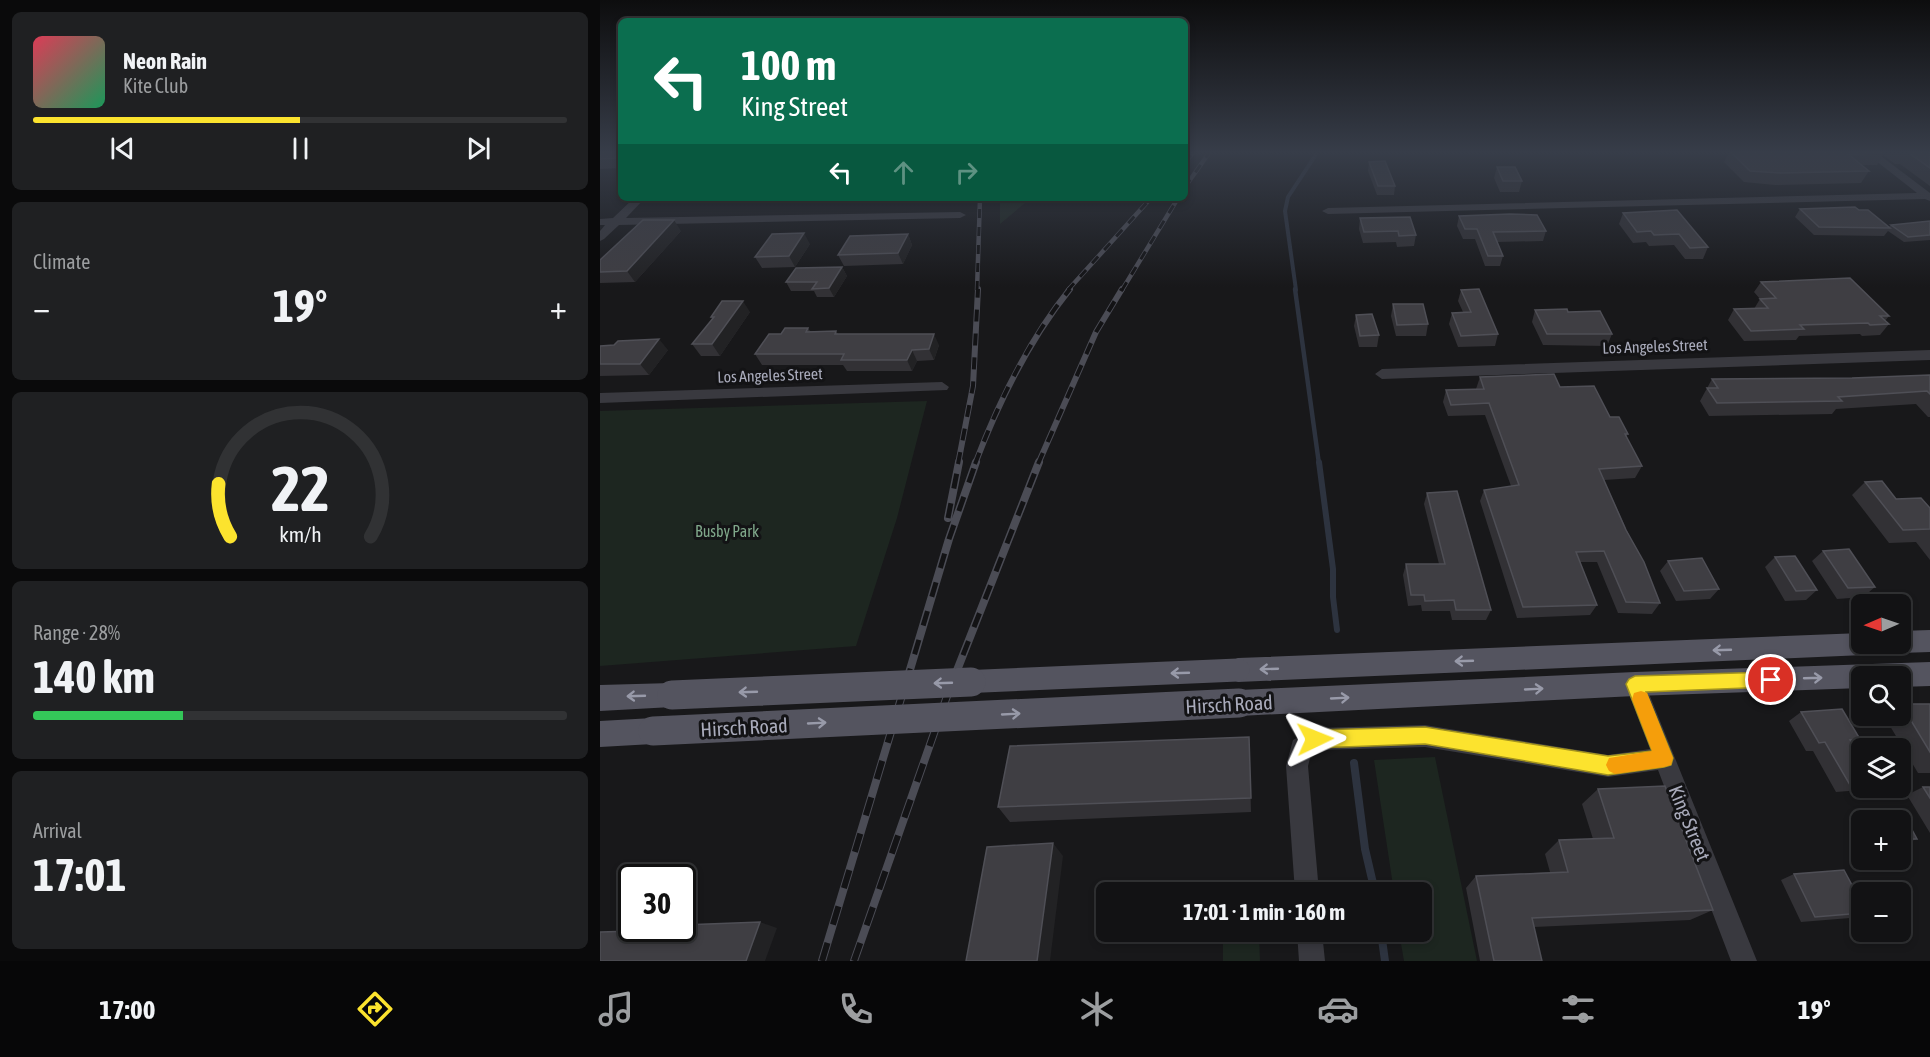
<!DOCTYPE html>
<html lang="en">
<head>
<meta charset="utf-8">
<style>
  :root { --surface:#121214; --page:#1f2022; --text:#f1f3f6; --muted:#9c9ea0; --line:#313234; --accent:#fce32e }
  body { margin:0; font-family:"Asap Condensed",sans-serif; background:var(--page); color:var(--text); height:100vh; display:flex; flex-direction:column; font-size:22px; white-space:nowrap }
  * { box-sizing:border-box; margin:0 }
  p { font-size:20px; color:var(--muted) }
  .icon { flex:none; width:33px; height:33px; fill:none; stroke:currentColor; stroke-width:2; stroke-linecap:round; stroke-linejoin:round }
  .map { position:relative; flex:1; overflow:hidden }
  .drawer { display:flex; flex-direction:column; gap:12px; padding:12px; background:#0a0a0b; width:600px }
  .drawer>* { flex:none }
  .hud { position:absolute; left:18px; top:18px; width:570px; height:183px; border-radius:9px; box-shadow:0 3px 9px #0003,0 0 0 2px var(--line); background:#0b6e4f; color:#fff; overflow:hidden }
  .needle { width:39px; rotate:268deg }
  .controls { position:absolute; left:1251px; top:594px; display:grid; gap:12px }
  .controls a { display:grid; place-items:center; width:60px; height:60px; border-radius:9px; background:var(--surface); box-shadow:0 3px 9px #0003,0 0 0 2px var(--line); font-size:30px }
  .speed { position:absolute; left:18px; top:864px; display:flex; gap:12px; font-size:30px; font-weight:700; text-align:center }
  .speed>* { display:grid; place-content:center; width:78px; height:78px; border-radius:50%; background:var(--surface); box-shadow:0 3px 9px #0003,0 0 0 2px var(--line); line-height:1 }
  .speed .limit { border:3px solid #111; border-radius:9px; background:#fff; color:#111 }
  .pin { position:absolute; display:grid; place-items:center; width:51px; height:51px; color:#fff; margin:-26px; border:3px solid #fff; border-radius:50%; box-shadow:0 2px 6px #0007 }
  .me { position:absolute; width:66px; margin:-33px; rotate:88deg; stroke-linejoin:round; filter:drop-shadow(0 0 4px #0008) }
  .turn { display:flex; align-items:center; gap:21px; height:126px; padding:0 24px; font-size:27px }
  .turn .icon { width:78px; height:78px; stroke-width:2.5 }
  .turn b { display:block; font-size:42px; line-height:51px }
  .lanes { display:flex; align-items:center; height:57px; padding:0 24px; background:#0003; justify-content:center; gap:30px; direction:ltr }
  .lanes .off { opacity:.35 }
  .big { font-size:45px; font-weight:700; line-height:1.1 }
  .drawer .tile { flex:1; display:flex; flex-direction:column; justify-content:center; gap:9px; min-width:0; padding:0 21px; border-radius:9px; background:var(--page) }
  .drawer .dial { align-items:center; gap:0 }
  .dial svg { height:156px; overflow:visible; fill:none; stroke:var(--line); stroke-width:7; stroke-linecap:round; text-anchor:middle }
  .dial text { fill:var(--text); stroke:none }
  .song { display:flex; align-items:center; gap:18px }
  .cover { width:72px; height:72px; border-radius:9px; background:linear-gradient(135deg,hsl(350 70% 55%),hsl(150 70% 35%)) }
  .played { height:6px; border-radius:3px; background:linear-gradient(90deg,var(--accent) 50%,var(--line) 50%) }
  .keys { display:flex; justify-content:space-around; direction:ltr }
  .heat { display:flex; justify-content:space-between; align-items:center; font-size:33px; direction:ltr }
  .charge { height:9px; border-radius:4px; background:linear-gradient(90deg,#34c759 28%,var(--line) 0) }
  .trip { position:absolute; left:496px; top:882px; width:336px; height:60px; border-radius:9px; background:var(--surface); box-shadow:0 3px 9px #0003,0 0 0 2px var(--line); font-weight:700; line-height:60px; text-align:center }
  .menu { display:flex; height:96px; justify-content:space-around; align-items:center; background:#070708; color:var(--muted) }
  .menu .icon { width:42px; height:42px }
  .menu .selected { color:var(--accent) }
  .menu b { font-size:27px; color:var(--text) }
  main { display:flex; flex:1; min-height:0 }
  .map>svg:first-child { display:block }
  .green { fill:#1d2620 }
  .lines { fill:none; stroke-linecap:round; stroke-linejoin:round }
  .stream-far3 { stroke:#2d333f; stroke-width:4 }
  .stream-far2 { stroke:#2d333f; stroke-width:4.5 }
  .stream-far1 { stroke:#2d333f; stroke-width:6 }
  .stream { stroke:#2d333f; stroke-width:8 }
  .minor { fill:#39393f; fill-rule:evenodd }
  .major { fill:#54545f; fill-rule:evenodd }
  .rail-far3-casing { stroke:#4b4c55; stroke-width:4.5 }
  .rail-far2-casing { stroke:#4b4c55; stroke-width:6 }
  .rail-far1-casing { stroke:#4b4c55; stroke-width:8 }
  .rail-casing { stroke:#4b4c55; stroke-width:8 }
  .rail-far3 { stroke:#131315; stroke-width:3; stroke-dasharray:9; stroke-linecap:butt }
  .rail-far2 { stroke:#131315; stroke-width:4; stroke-dasharray:12; stroke-linecap:butt }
  .rail-far1 { stroke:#131315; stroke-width:5; stroke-dasharray:15; stroke-linecap:butt }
  .rail { stroke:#131315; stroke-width:6; stroke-dasharray:19; stroke-linecap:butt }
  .major-bridge-far1 { stroke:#54545f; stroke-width:23 }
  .major-bridge { stroke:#54545f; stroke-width:29 }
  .wall { fill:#323135 }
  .shaded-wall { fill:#222224 }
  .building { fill:#3f3e43; stroke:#4f4f56; stroke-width:1.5 }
  .oneway { stroke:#989aa9 }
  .route { fill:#fce32e; stroke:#a4941e; stroke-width:1.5 }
  .slow { fill:#f59e0b }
  .labels { text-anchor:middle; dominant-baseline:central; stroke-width:6; stroke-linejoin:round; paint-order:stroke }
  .street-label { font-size:16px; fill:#a9abbb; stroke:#131315 }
  .park-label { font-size:16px; fill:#7fa78a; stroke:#131315 }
  .near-street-label { font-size:20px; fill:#a9abbb; stroke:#131315 }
</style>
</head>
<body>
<main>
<section class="drawer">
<div class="tile">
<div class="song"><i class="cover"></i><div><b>Neon Rain</b><p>Kite Club</p></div></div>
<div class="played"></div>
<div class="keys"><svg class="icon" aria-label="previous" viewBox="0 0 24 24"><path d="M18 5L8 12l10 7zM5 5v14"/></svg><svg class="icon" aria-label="pause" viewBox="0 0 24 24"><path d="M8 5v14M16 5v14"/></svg><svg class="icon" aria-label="next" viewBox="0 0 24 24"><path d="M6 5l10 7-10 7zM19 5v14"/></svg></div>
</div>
<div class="tile"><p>Climate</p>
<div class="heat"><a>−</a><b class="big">19°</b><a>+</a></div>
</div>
<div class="tile dial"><svg viewBox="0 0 100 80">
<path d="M14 69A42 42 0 1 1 86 69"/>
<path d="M14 69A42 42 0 0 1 8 42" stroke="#fce32e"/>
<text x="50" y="56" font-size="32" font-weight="700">22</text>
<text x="50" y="72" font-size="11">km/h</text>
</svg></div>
<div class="tile"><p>Range · 28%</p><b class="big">140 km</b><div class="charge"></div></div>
<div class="tile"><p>Arrival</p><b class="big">17:01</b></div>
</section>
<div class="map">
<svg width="1330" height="961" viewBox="0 0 1330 961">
  <rect width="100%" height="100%" fill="#18181a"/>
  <path class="green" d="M400 198H431L400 224Z
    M327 401 297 518 256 646 0 666V411Z
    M835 757 877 961H804L799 932H822V892H794L774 760Z
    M659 934 660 961H623V941L628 935Z"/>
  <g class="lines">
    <path class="stream-far3" d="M696 290 685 211 688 197 717 153"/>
    <path class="stream-far2" d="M695 289 719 464"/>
    <path class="stream-far1" d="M719 462 733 569V597L737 630"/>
    <path class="stream" d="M754 763 765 849 775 892
      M781 932 785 961"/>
    <path class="minor" d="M1266 153H1277L1330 193V201L1325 199 728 214 722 211 728 208 1317 193Z
      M34 198H45L26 218 360 212 366 215 360 218 19 225 4 239 0 241V231L5 225H0V219L13 218Z
      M1330 350V360L782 379 775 374 782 369Z
      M342 382 349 387 347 390 0 403V393Z
      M1035 674 1042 677 1045 684 1157 961H1131L1058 770 1008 777 825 747 718 750 711 754 708 766 719 892H695L686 766 693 740 715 728 825 725 1008 755 1050 749 1025 684 1028 677Z
      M697 932H722L725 961H699Z"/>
    <path class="major" d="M1330 630V652L1300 653 1291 650 1288 644H1300V631Z
      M1262 633V644H1277L1273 652 1264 655 638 682 629 678 625 670 629 662 638 658Z
      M1330 662V686L1300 687V676H1262V688L1035 696 639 716 630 712 626 703 630 694 639 690 1035 672Z
      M72 683 81 686 85 695 81 704 72 707 0 711V685Z
      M53 718 63 722 67 731 63 740 53 744 0 747V721Z"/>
    <g class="rail-far3-casing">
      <path id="rail-far3" d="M585 162 593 153
        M585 187 609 153
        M377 290 380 198
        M468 290 551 198
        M522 290 578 198"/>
    </g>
    <g class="rail-far2-casing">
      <path id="rail-far2" d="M358 464 373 386 378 289
        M375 464C399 401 428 341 470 289
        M438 464 496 332 522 289"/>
    </g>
    <g class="rail-far1-casing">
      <path id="rail-far1" d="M348 518 359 462
        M306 683 349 539 376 462
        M352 683 439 462"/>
    </g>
    <g class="rail-casing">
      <path id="rail" d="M222 961 306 682
        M254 961 352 682"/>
    </g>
    <use href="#rail-far3" class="rail-far3"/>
    <use href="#rail-far2" class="rail-far2"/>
    <use href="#rail-far1" class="rail-far1"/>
    <use href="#rail" class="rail"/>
    <path class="major-bridge-far1" d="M337 683 638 670"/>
    <path class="major-bridge" d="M72 695 371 682
      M53 731 639 703"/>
  </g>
  <path class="wall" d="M0 153H21V168L0 169Z
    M1129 153H1330V186L1300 164H1295L1283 155 1277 165H1262L1269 171 1261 183 1175 185 1144 182 1124 162Z
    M769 162 795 186 794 195H777L768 171Z
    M897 167 922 181 919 192H900L894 178Z
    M1200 209 1289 227 1291 225 1330 221V240L1304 242 1288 231 1284 236 1214 235 1195 217Z
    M1077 210 1108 247 1103 259H1085L1074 245 1049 246 1046 242 1033 243 1019 224 1023 213Z
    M859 216 946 231 943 241 897 242 903 256 900 266H885L875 239H863L857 226Z
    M760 218 816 235 814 246 797 247 796 242 763 243 759 229Z
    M81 231 35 282 0 283V260Z
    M308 234 312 245 303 264 244 266 238 255Z
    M210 244 195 267 162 268 155 257Z
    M242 267 247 276 234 297H217L214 291H191L186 282Z
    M1161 282 1289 316 1285 321 1289 324 1280 335 1262 336 1260 334 1199 336 1196 340 1144 341 1128 320 1134 309H1154L1160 299 1154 292Z
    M861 290 898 334 895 346 858 347 849 324 852 313 863 312 858 301Z
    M793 304 828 324 826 336H796L791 316Z
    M935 310 968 312 1012 334 1007 346 943 345 932 322Z
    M150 312 120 356H101L92 344 112 319 111 317Z
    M756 315 779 335 777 347H759L754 326Z
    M208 328 210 331H236L238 334 339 345 334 360 317 361 312 371H247L243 365H162L155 354Z
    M0 346 68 350 49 375 0 376Z
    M1330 375V417H1328L1316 404 1236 409 1232 414 1109 416 1100 401 1112 379 1252 378Z
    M880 377 960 387 1010 417 1028 434 1026 437 1042 466 1035 478 1004 480 1060 603 1052 614 1018 613 997 562H980L997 605 990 615 917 618 880 501 884 490 911 486 885 415 848 416 843 402 846 390 876 389Z
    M1265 482 1296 499 1330 508V560L1316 542 1289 543 1252 495Z
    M827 493 891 610 886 620H852L850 611H822L821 605 808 606 803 575 806 564H839L824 504Z
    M1223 551 1275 587 1263 597 1237 599 1212 561Z
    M1175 557 1217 590 1206 600 1185 601 1165 567Z
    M1068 561 1119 589 1110 599 1076 601 1060 571Z
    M1301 704H1330V773H1318L1284 716H1300Z
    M1201 712 1260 739 1252 744 1262 759V788H1266L1261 790 1236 792 1213 751H1206L1189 721Z
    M649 737 651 812 410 822 398 807Z
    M1323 787H1330V833L1307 795Z
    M998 789 1113 910 1090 920 934 927 942 961H880L866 888 876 876 950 872 945 854 959 840 993 839 982 804Z
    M1271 817H1305L1317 839 1300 845V820H1265Z
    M1262 822V834L1257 825Z
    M1194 874 1262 904V914L1250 918 1201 922 1181 880Z"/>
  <path class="shaded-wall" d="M74 220 81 231 35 282 27 271Z
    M204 233 210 244 195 267 189 256Z
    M308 234 312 245 303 264 298 253Z
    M242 267 247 276 234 297 229 288Z
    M143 301 150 312 120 356 112 344Z
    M334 334 339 345 334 360 329 349Z
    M59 339 68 350 49 375 40 364Z
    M312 350 317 361 312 371 307 360Z
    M453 843 463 856 450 961H437Z
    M160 922 177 928 165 961H146Z"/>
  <path class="building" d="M0 153H21V158L0 159Z
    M1132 153H1285L1248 154 1269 171 1181 173 1150 171Z
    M1309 153H1330V168Z
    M785 161 795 186H778L769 162Z
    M897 167H915L922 181H903Z
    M1255 207 1259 210H1268L1290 228 1219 227 1200 209Z
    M1077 210 1108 247 1090 248 1079 234 1054 235 1051 231 1037 232 1023 213Z
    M910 214 937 215 946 231 893 232 903 256H888L877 229H865L859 216Z
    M810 217 816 235 799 236 798 231 764 232 760 218Z
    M43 220H74L27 271 0 272V260Z
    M1330 221V235L1308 237 1291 225Z
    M204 233 189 256 155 257 172 234Z
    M308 234 298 253 238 255 250 236Z
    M242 267 229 288 212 289 217 282H186L196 268Z
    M1250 278 1289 316H1280L1289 324 1270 325 1268 323 1200 325 1204 329 1151 331 1134 309 1168 308 1160 299 1176 298 1161 282Z
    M879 289 898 334 861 336 852 313 871 312 861 290Z
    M122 301H143L112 344H92L114 317H111Z
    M793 304H823L828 324 797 325Z
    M967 309 968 312 1000 311 1012 334H947L935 310Z
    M772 314 779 335 760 336 756 315Z
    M185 328H208L206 332 236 331 235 334H334L329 349 312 350 307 360H241L244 354H155L169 334H181Z
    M59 339 40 364H0V346L14 345 18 341Z
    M954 374 960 387 994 386 1010 417H1019L1028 434H1025L1042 466 999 469 1026 530 1044 562 1060 603 1026 602 1004 551 976 552 997 605 923 607 884 490 919 485 889 403 851 405 846 390 884 389 880 377Z
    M1330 375V394L1327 391 1238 397 1242 401 1117 403 1107 388H1118L1112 379 1252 378Z
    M1282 481 1296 499 1321 498 1330 508V529L1303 530 1265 482Z
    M857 491 891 610H856L854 600 825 601 824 595H811L806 564H845L827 493Z
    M1249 549 1275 587 1248 588 1223 551Z
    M1195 556 1217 590 1196 591 1175 557Z
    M1102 558 1119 589 1084 591 1068 561Z
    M1301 704H1330V752Z
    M1242 709 1260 739 1250 740 1262 759V784L1250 785 1225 742 1219 743 1201 712Z
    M649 737 651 798 398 807 410 746Z
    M1065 786 1113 910 932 918 942 961H894L876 876 968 872 959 840 1014 838 998 789Z
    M1323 787H1330V798Z
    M1271 817H1305L1317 839H1300V820H1273Z
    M453 843 437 961H366L387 847Z
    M1244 870 1262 904V913L1215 917 1194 874Z
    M160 922 146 961H0V932L67 930V928H82V925Z"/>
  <defs><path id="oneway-shaft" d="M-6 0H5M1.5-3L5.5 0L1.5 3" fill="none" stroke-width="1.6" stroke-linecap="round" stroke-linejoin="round" transform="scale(1.5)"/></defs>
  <g class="oneway">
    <use href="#oneway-shaft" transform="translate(1122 650) rotate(178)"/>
    <use href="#oneway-shaft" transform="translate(864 661) rotate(178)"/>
    <use href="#oneway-shaft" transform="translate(669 669) rotate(178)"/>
    <use href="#oneway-shaft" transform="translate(580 673) rotate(178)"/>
    <use href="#oneway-shaft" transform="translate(1213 678) rotate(-2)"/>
    <use href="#oneway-shaft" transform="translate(343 683) rotate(178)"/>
    <use href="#oneway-shaft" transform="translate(934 689) rotate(-3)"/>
    <use href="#oneway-shaft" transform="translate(148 692) rotate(178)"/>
    <use href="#oneway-shaft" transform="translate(36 696) rotate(178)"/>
    <use href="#oneway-shaft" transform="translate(740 698) rotate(-3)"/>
    <use href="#oneway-shaft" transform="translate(411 714) rotate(-3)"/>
    <use href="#oneway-shaft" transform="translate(217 723) rotate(-3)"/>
  </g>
  <linearGradient id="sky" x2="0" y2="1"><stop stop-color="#0d0d0e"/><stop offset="0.53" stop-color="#373d49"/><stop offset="1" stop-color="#373d49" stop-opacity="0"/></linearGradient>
  <rect width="1330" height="287" fill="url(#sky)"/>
  <path class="route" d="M1171 672 1177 674 1179 680 1177 685 1171 687 1046 692 1073 758 1071 765 1064 767 1008 775 825 744 715 748 709 745 706 739 709 733 715 730 825 727 1008 756 1052 751 1026 684 1029 679 1035 676Z"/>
  <path class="slow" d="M1041 691 1047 693 1073 758 1071 765 1064 767 1015 774 1009 771 1006 765 1009 758 1052 751 1032 699 1034 693Z"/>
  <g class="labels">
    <g class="street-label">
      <text transform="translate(1055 346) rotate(-2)">Los Angeles Street</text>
      <text transform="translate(170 375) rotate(-2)">Los Angeles Street</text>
    </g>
    <g class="park-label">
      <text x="127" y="531">Busby Park</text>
    </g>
    <g class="near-street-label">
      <text transform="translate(629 704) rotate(-3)">Hirsch Road</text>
      <text transform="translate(144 727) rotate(-3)">Hirsch Road</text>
      <text transform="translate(1090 823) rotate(68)">King Street</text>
    </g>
  </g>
</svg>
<div class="controls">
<a><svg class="needle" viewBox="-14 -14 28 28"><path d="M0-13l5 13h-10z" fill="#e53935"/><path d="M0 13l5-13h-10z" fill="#9c9ea0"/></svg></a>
<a><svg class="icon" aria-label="search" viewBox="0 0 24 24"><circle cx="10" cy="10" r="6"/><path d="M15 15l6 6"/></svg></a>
<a><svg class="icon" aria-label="layers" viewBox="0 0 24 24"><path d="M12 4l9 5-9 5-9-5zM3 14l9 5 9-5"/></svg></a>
<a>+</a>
<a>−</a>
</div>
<div class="speed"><div class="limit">30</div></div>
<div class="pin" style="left:1171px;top:680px;background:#d93025"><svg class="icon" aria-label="arrive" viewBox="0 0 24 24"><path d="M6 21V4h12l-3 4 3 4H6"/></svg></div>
<svg class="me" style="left:715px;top:739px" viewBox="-20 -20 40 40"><path d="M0-17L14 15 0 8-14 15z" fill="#fce32e" stroke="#fff" stroke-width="4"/></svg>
<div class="trip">17:01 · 1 min · 160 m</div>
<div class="hud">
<div class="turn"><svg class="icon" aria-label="left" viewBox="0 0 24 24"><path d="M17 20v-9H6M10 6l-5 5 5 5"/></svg><div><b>100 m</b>King Street</div></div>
<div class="lanes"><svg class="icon" aria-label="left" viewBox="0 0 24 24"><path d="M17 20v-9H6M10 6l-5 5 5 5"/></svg><svg class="icon off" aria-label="ahead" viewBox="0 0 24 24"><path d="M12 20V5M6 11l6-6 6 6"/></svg><svg class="icon off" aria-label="right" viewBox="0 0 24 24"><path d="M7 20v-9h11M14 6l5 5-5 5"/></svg></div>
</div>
</div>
</main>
<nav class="menu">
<b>17:00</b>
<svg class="icon selected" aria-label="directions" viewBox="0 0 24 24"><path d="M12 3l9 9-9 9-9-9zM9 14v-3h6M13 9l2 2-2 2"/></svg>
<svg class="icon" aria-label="music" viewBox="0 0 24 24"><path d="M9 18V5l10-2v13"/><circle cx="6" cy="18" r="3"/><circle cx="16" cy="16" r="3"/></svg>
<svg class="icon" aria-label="phone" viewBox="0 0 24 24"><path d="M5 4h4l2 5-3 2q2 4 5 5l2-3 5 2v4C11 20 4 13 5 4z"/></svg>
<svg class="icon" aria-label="climate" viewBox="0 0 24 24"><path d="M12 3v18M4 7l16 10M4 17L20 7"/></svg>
<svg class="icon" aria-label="car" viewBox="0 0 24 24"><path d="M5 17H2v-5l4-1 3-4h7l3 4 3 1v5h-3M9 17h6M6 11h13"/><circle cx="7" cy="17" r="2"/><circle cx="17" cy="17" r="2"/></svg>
<svg class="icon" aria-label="filters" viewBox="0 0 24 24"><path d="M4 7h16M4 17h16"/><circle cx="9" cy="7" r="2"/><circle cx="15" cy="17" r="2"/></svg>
<b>19°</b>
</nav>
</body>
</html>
